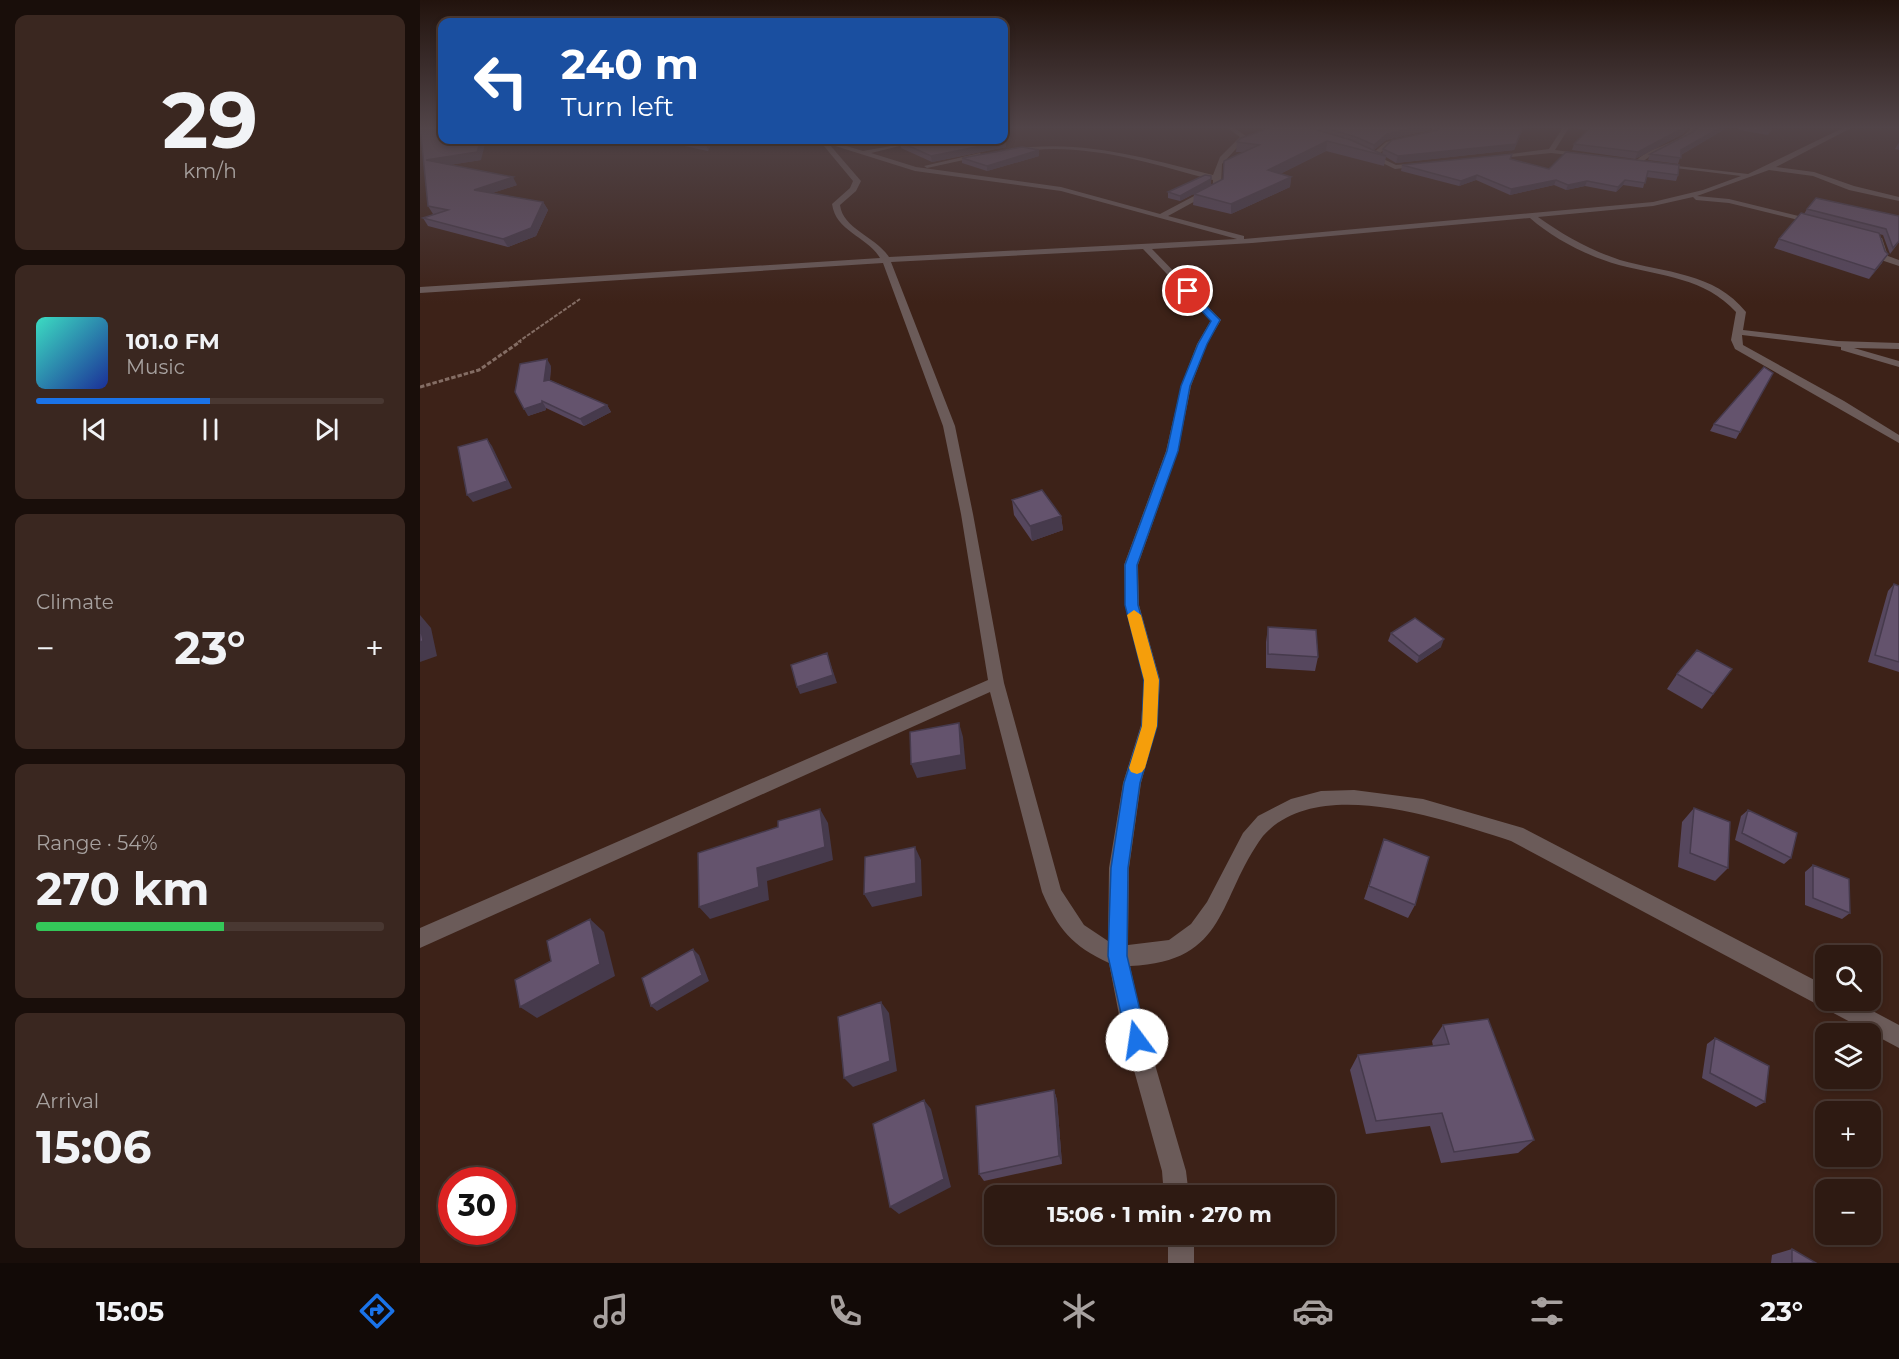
<!DOCTYPE html>
<html lang="en">
<head>
<meta charset="utf-8">
<style>
  :root { --surface:#2e1a12; --page:#3a2720; --text:#f1f3f6; --muted:#a7a19f; --line:#493832; --accent:#1a73e8 }
  body { margin:0; font-family:Montserrat,sans-serif; background:var(--page); color:var(--text); height:100vh; display:flex; flex-direction:column; font-size:22px; white-space:nowrap }
  * { box-sizing:border-box; margin:0 }
  p { font-size:20px; color:var(--muted) }
  .icon { flex:none; width:33px; height:33px; fill:none; stroke:currentColor; stroke-width:2; stroke-linecap:round; stroke-linejoin:round }
  .map { position:relative; flex:1; overflow:hidden }
  .panel { display:flex; flex-direction:column; gap:15px; padding:15px; background:#190e0a; width:420px }
  .panel>* { flex:none }
  .hud { position:absolute; left:18px; top:18px; width:570px; height:126px; border-radius:12px; box-shadow:0 3px 9px #0003,0 0 0 2px var(--line); background:#1a4fa0; color:#fff; overflow:hidden }
  .tools { position:absolute; left:1395px; top:945px; display:grid; gap:12px }
  .tools a { display:grid; place-items:center; width:66px; height:66px; border-radius:12px; background:var(--surface); box-shadow:0 3px 9px #0003,0 0 0 2px var(--line); font-size:30px }
  .speed { position:absolute; left:18px; top:1167px; display:flex; gap:12px; font-size:30px; font-weight:700; text-align:center }
  .speed>* { display:grid; place-content:center; width:78px; height:78px; border-radius:50%; background:var(--surface); box-shadow:0 3px 9px #0003,0 0 0 2px var(--line); line-height:1 }
  .speed .limit { border:9px solid #d22; background:#fff; color:#111 }
  .pin { position:absolute; display:grid; place-items:center; width:51px; height:51px; color:#fff; margin:-26px; border:3px solid #fff; border-radius:50%; box-shadow:0 2px 6px #0007 }
  .me { position:absolute; width:66px; margin:-33px; rotate:346deg; stroke-linejoin:round; filter:drop-shadow(0 0 4px #0008) }
  .turn { display:flex; align-items:center; gap:21px; height:126px; padding:0 24px; font-size:27px }
  .turn .icon { width:78px; height:78px; stroke-width:2.5 }
  .turn b { display:block; font-size:42px; line-height:51px }
  .big { font-size:45px; font-weight:700; line-height:1.1 }
  .panel .tile { flex:1; display:flex; flex-direction:column; justify-content:center; gap:9px; min-width:0; padding:0 21px; border-radius:12px; background:var(--page) }
  .panel .dial { align-items:center; gap:0 }
  .dial b { font-size:78px; line-height:1 }
  .song { display:flex; align-items:center; gap:18px }
  .cover { width:72px; height:72px; border-radius:9px; background:linear-gradient(135deg,hsl(170 70% 55%),hsl(230 70% 35%)) }
  .played { height:6px; border-radius:3px; background:linear-gradient(90deg,var(--accent) 50%,var(--line) 50%) }
  .keys { display:flex; justify-content:space-around; direction:ltr }
  .heat { display:flex; justify-content:space-between; align-items:center; font-size:33px; direction:ltr }
  .charge { height:9px; border-radius:4px; background:linear-gradient(90deg,#34c759 54%,var(--line) 0) }
  .trip { position:absolute; left:564px; top:1185px; width:351px; height:60px; border-radius:12px; background:var(--surface); box-shadow:0 3px 9px #0003,0 0 0 2px var(--line); font-weight:700; line-height:60px; text-align:center }
  .tabs { display:flex; height:96px; justify-content:space-around; align-items:center; background:#120a07; color:var(--muted) }
  .tabs .icon { width:42px; height:42px }
  .tabs .selected { color:var(--accent) }
  .tabs b { font-size:27px; color:var(--text) }
  main { display:flex; flex:1; min-height:0 }
  .map>svg:first-child { display:block }
  .lines { fill:none; stroke-linecap:round; stroke-linejoin:round }
  .path-far1 { stroke:#846d64; stroke-width:2; stroke-dasharray:4 1.5; stroke-linecap:butt }
  .path { stroke:#846d64; stroke-width:3; stroke-dasharray:4.5 2; stroke-linecap:butt }
  .street { fill:#6b5b59; fill-rule:evenodd }
  .wall { fill:#56475e }
  .shaded-wall { fill:#463a4c }
  .building { fill:#64536d; stroke:#463a4c; stroke-width:1.5 }
  .route { fill:#1a73e8; stroke:#114b97; stroke-width:1.5 }
  .slow { fill:#f59e0b }
</style>
</head>
<body>
<main>
<section class="panel">
<div class="tile dial"><b>29</b><p>km/h</p></div>
<div class="tile">
<div class="song"><i class="cover"></i><div><b>101.0 FM</b><p>Music</p></div></div>
<div class="played"></div>
<div class="keys"><svg class="icon" aria-label="previous" viewBox="0 0 24 24"><path d="M18 5L8 12l10 7zM5 5v14"/></svg><svg class="icon" aria-label="pause" viewBox="0 0 24 24"><path d="M8 5v14M16 5v14"/></svg><svg class="icon" aria-label="next" viewBox="0 0 24 24"><path d="M6 5l10 7-10 7zM19 5v14"/></svg></div>
</div>
<div class="tile"><p>Climate</p>
<div class="heat"><a>−</a><b class="big">23°</b><a>+</a></div>
</div>
<div class="tile"><p>Range · 54%</p><b class="big">270 km</b><div class="charge"></div></div>
<div class="tile"><p>Arrival</p><b class="big">15:06</b></div>
</section>
<div class="map">
<svg width="1479" height="1263" viewBox="0 0 1479 1263">
  <rect width="100%" height="100%" fill="#3d2218"/>
  <g class="lines">
    <path class="path-far1" d="M98 342 160 299"/>
    <path class="path" d="M0 387 59 370 101 341"/>
    <path class="street" d="M805 126H812L827 137 802 164 801 187 748 216 824 236V239L1233 202 1283 190 1321 176 1214 163C1229 146 1254 146 1270 130L1269 126H1275L1276 130 1263 142 1232 155 1222 162 1328 174 1427 126H1435L1356 167 1394 172 1434 186 1479 197V201L1429 190 1393 176 1349 170 1277 196 1309 199 1399 221V225L1309 203 1276 200 1273 197 1233 206 1118 217C1143 235 1170 250 1200 260 1245 273 1294 272 1326 312L1323 330 1417 341 1479 343V349L1434 348 1479 361V367L1421 350V347L1322 335 1323 345 1424 401 1479 435V443L1315 349 1311 340 1316 312C1285 278 1242 276 1199 265 1167 256 1134 239 1110 218L832 243 732 249 801 320 787 344 771 386 758 451 718 565 719 605 740 680 737 725 721 783 709 868 708 945 749 940 771 924 787 902 823 833 838 816 871 799 901 791 934 790 1003 799 1103 828 1406 986V1000H1432L1479 1025V1048L1091 841C1025 820 898 774 843 836 797 898 809 962 710 966L722 1020 766 1171 769 1196H744L742 1171 700 1020 689 963C652 946 638 929 622 892L570 692 0 948V928L568 680 541 514 523 426 463 263 0 293V287L460 258C447 236 416 232 412 204L430 188 433 181 399 140H407L443 151 504 140 451 153 496 167 641 187 740 214 793 186V180C740 166 688 149 633 149 618 149 602 152 587 153L584 151C591 147 602 148 611 147 674 142 733 160 793 175L800 157 820 137ZM409 144 495 171 641 191 817 239 469 257C455 236 423 229 420 205L436 191 441 181ZM723 249 791 320 777 344 761 386 746 451 704 565 705 605 724 680 721 725 703 783 689 868 688 941 664 925 641 890 584 683 553 514 535 426 471 262Z
      M1012 126H1018L1016 134 970 144 957 156 976 165 1001 163 1003 166 975 169 944 154 947 152 952 154 966 142 1012 132Z
      M1144 126H1150L1135 150 1165 154 1167 157 1131 153 1072 159 1069 157 1129 149Z
      M560 153 562 156 507 168 504 166Z
      M1456 238H1462L1468 256 1479 260V266L1461 260Z
      M748 1234H774V1263H748Z"/>
  </g>
  <path class="wall" d="M0 126 61 160 29 165 97 185 72 193 123 202 128 210 116 236 88 247 8 226 3 218 14 214H13L8 206Z
    M855 126H1011L1010 130 966 140 954 150 962 155 963 149 1018 130 1019 126H1104L1094 150 976 163 966 157 964 166 906 151 860 174 871 177 870 187 811 214 773 205 774 194 803 179 823 152H816L817 142Z
    M1151 126H1269L1267 129 1263 134 1215 159 1152 150 1154 144 1168 130 1152 128Z
    M1277 126H1310L1261 155 1258 164 1228 160 1230 154 1273 132 1277 129Z
    M1319 126H1354L1348 135 1319 130Z
    M236 140H289L291 144 288 151Z
    M466 140H582L586 147 512 162 481 148 480 142H482L473 143Z
    M1479 143V150L1475 149 1478 144Z
    M619 150V156L567 171 542 163V158Z
    M1146 152 1258 175 1256 181 1226 177 1223 188 1203 185 1196 192 1165 186 1146 190 1134 185 1090 195 1056 180 1039 186 981 171 982 165 1091 159 1129 169Z
    M791 185 760 201 748 198V192Z
    M1387 209 1479 216V242L1470 254 1463 235 1459 234 1462 263 1449 279 1354 248 1359 239 1384 214Z
    M131 366 130 380 187 405 191 412 164 426 126 408V410L108 416Z
    M1353 373 1316 439 1290 431 1294 424Z
    M592 500 641 516 643 530 612 541 594 515Z
    M1474 584 1479 586V672L1448 662 1468 591Z
    M848 627 898 657 895 671 846 668V642Z
    M971 633 1021 647 997 663 968 641Z
    M1312 669 1282 709 1247 689 1257 674Z
    M1274 808 1308 868 1295 881 1258 867 1262 822Z
    M1328 810 1371 858 1364 864 1315 840 1321 816Z
    M964 839 995 905 988 918 944 899Z
    M1393 865 1430 913 1422 919 1385 905V872Z
    M1023 1025 1114 1140 1098 1153 1021 1163 1010 1126 946 1134 930 1070 938 1055 1013 1046 1012 1041Z
    M1295 1038 1345 1102 1336 1107 1282 1078 1287 1044Z
    M634 1090 637 1100 642 1164 564 1181 559 1174Z
    M1372 1249 1396 1263H1351L1352 1255Z"/>
  <path class="shaded-wall" d="M1002 126H1011L1010 130 966 140 953 151 954 145 967 134Z
    M1104 126 1094 150 976 163 978 156Z
    M1267 126H1269L1267 129 1263 134 1215 159 1218 152Z
    M1303 126H1310L1259 156 1261 150Z
    M61 140H66L61 160 10 168 6 160Z
    M287 140H289L291 144 288 151 286 143Z
    M472 140H497L473 143Z
    M581 140H582V142L586 141V147L512 162 511 156Z
    M907 141 906 151 848 180V170Z
    M619 150V156L567 171V166Z
    M1057 175 1056 180 1039 186 1041 181Z
    M93 177 97 185 58 198 54 190Z
    M871 177 870 187 811 214V204Z
    M791 179V185L760 201V196Z
    M1136 180 1134 185 1090 195 1091 189Z
    M1205 180 1203 185 1196 192 1198 187Z
    M1167 181 1165 186 1146 190 1148 185Z
    M123 202 128 210 116 236 88 247 83 239Z
    M1468 254 1462 263 1449 279 1455 270Z
    M127 359 131 366 129 388 124 381Z
    M122 401 126 408V410L108 416 104 409Z
    M187 405 191 412 164 426 160 419Z
    M67 439 72 446 92 488 53 502 47 495Z
    M641 516 643 530 612 541 610 526Z
    M0 615 11 628 17 656 0 662Z
    M1024 639 1021 647 997 663 999 656Z
    M407 653 417 683 380 694 377 687Z
    M539 723 543 737 546 769 497 778 491 764Z
    M400 809 408 823 413 860 347 881 349 900 290 919 279 907 337 868Z
    M495 847 501 860 502 896 452 907 444 894Z
    M170 919 184 932 195 976 117 1018 100 1007Z
    M273 949 279 955 289 981 237 1011 231 1006Z
    M461 1002 469 1013 477 1071 433 1087 424 1078Z
    M634 1090 637 1100 642 1164 639 1156Z
    M504 1100 511 1109 531 1187 479 1214 470 1207Z"/>
  <path class="building" d="M0 126H22V140H61L57 152 6 160 93 177 54 190 123 202 111 228 83 239 3 218 28 210 8 206 1 135H0Z
    M855 126H884L931 140 966 156 907 141 848 170 871 177 811 204 774 194 803 179 804 161 839 145 817 142 821 138Z
    M899 126H1002L967 134 954 145 936 137Z
    M1019 126H1103L1096 144 978 156 963 149 972 140 1018 130Z
    M1172 126H1267L1218 152 1154 144Z
    M1279 126H1303L1261 150V158L1230 154 1273 132Z
    M1334 126H1353L1351 129Z
    M268 140H287L286 143Z
    M492 140H581L586 141 511 156 480 142Z
    M602 147 619 150 567 166 542 158Z
    M1146 152 1259 165 1258 175 1228 171 1225 183 1205 180 1198 187 1167 181 1148 185 1136 180 1091 189 1057 175 1041 181 982 165 1092 154 1090 159 1129 169Z
    M785 175 791 176V179L760 196 748 192Z
    M1396 198 1479 216V241L1473 248 1466 229 1387 209Z
    M1381 213 1459 233 1465 251 1468 254 1455 270 1359 239Z
    M127 359 124 381 129 380 187 405 160 419 122 401V403L104 409 95 392 100 364Z
    M1344 367 1353 373 1320 432 1294 424Z
    M67 439 87 481 47 495 38 447Z
    M622 490 641 516 610 526 592 500Z
    M1474 584 1479 586V662L1455 655Z
    M995 618 1024 639 999 656 971 633Z
    M0 625 3 641 0 642Z
    M848 627 896 630 898 657 848 654Z
    M1277 650 1312 669 1293 694 1257 674Z
    M407 653 413 675 377 687 371 665Z
    M539 723 541 755 491 764 490 732Z
    M1274 808 1310 822 1308 868 1270 853Z
    M400 809 405 847 337 868 339 887 279 907 278 853 358 827V821Z
    M1328 810 1377 833 1371 858 1322 833Z
    M964 839 1009 857 995 905 949 886Z
    M495 847 496 883 444 894 445 857Z
    M1393 865 1429 879 1430 913 1393 898Z
    M170 919 180 964 100 1007 95 980 131 961 127 941Z
    M273 949 282 975 231 1006 222 978Z
    M461 1002 470 1061 424 1078 418 1017Z
    M1068 1019 1114 1140 1034 1152 1022 1113 956 1121 938 1055 1029 1044 1023 1025Z
    M1295 1038 1349 1066 1345 1102 1290 1073Z
    M634 1090 639 1156 559 1174 556 1106Z
    M504 1100 524 1179 470 1207 453 1124Z
    M1372 1249 1396 1263H1372Z"/>
  <linearGradient id="sky" x2="0" y2="1"><stop stop-color="#22130d"/><stop offset="0.42" stop-color="#514448"/><stop offset="1" stop-color="#514448" stop-opacity="0"/></linearGradient>
  <rect width="1479" height="303" fill="url(#sky)"/>
  <path class="route" d="M768 288 800 320 787 344 770 386 758 451 717 565 718 605 739 680 737 726 720 783 708 868 707 956 727 1040 724 1047 717 1050 710 1047 707 1040 688 956 691 868 704 783 722 726 724 680 705 605V565L747 451 761 386 778 344 791 321 765 293 764 291Z"/>
  <path class="slow" d="M714 610 721 615 739 680 737 726 725 768 722 772 717 774 711 772 709 768 722 726 724 680 707 615Z"/>
</svg>
<div class="tools">
<a><svg class="icon" aria-label="search" viewBox="0 0 24 24"><circle cx="10" cy="10" r="6"/><path d="M15 15l6 6"/></svg></a>
<a><svg class="icon" aria-label="layers" viewBox="0 0 24 24"><path d="M12 4l9 5-9 5-9-5zM3 14l9 5 9-5"/></svg></a>
<a>+</a>
<a>−</a>
</div>
<div class="speed"><div class="limit">30</div></div>
<div class="pin" style="left:768px;top:291px;background:#d93025"><svg class="icon" aria-label="arrive" viewBox="0 0 24 24"><path d="M6 21V4h12l-3 4 3 4H6"/></svg></div>
<svg class="me" style="left:717px;top:1040px" viewBox="-20 -20 40 40"><circle r="19" fill="#fff"/><path d="M0-13L10 11 0 6-10 11z" fill="#1a73e8"/></svg>
<div class="trip">15:06 · 1 min · 270 m</div>
<div class="hud">
<div class="turn"><svg class="icon" aria-label="left" viewBox="0 0 24 24"><path d="M17 20v-9H6M10 6l-5 5 5 5"/></svg><div><b>240 m</b>Turn left</div></div>
</div>
</div>
</main>
<nav class="tabs">
<b>15:05</b>
<svg class="icon selected" aria-label="directions" viewBox="0 0 24 24"><path d="M12 3l9 9-9 9-9-9zM9 14v-3h6M13 9l2 2-2 2"/></svg>
<svg class="icon" aria-label="music" viewBox="0 0 24 24"><path d="M9 18V5l10-2v13"/><circle cx="6" cy="18" r="3"/><circle cx="16" cy="16" r="3"/></svg>
<svg class="icon" aria-label="phone" viewBox="0 0 24 24"><path d="M5 4h4l2 5-3 2q2 4 5 5l2-3 5 2v4C11 20 4 13 5 4z"/></svg>
<svg class="icon" aria-label="climate" viewBox="0 0 24 24"><path d="M12 3v18M4 7l16 10M4 17L20 7"/></svg>
<svg class="icon" aria-label="car" viewBox="0 0 24 24"><path d="M5 17H2v-5l4-1 3-4h7l3 4 3 1v5h-3M9 17h6M6 11h13"/><circle cx="7" cy="17" r="2"/><circle cx="17" cy="17" r="2"/></svg>
<svg class="icon" aria-label="filters" viewBox="0 0 24 24"><path d="M4 7h16M4 17h16"/><circle cx="9" cy="7" r="2"/><circle cx="15" cy="17" r="2"/></svg>
<b>23°</b>
</nav>
</body>
</html>
